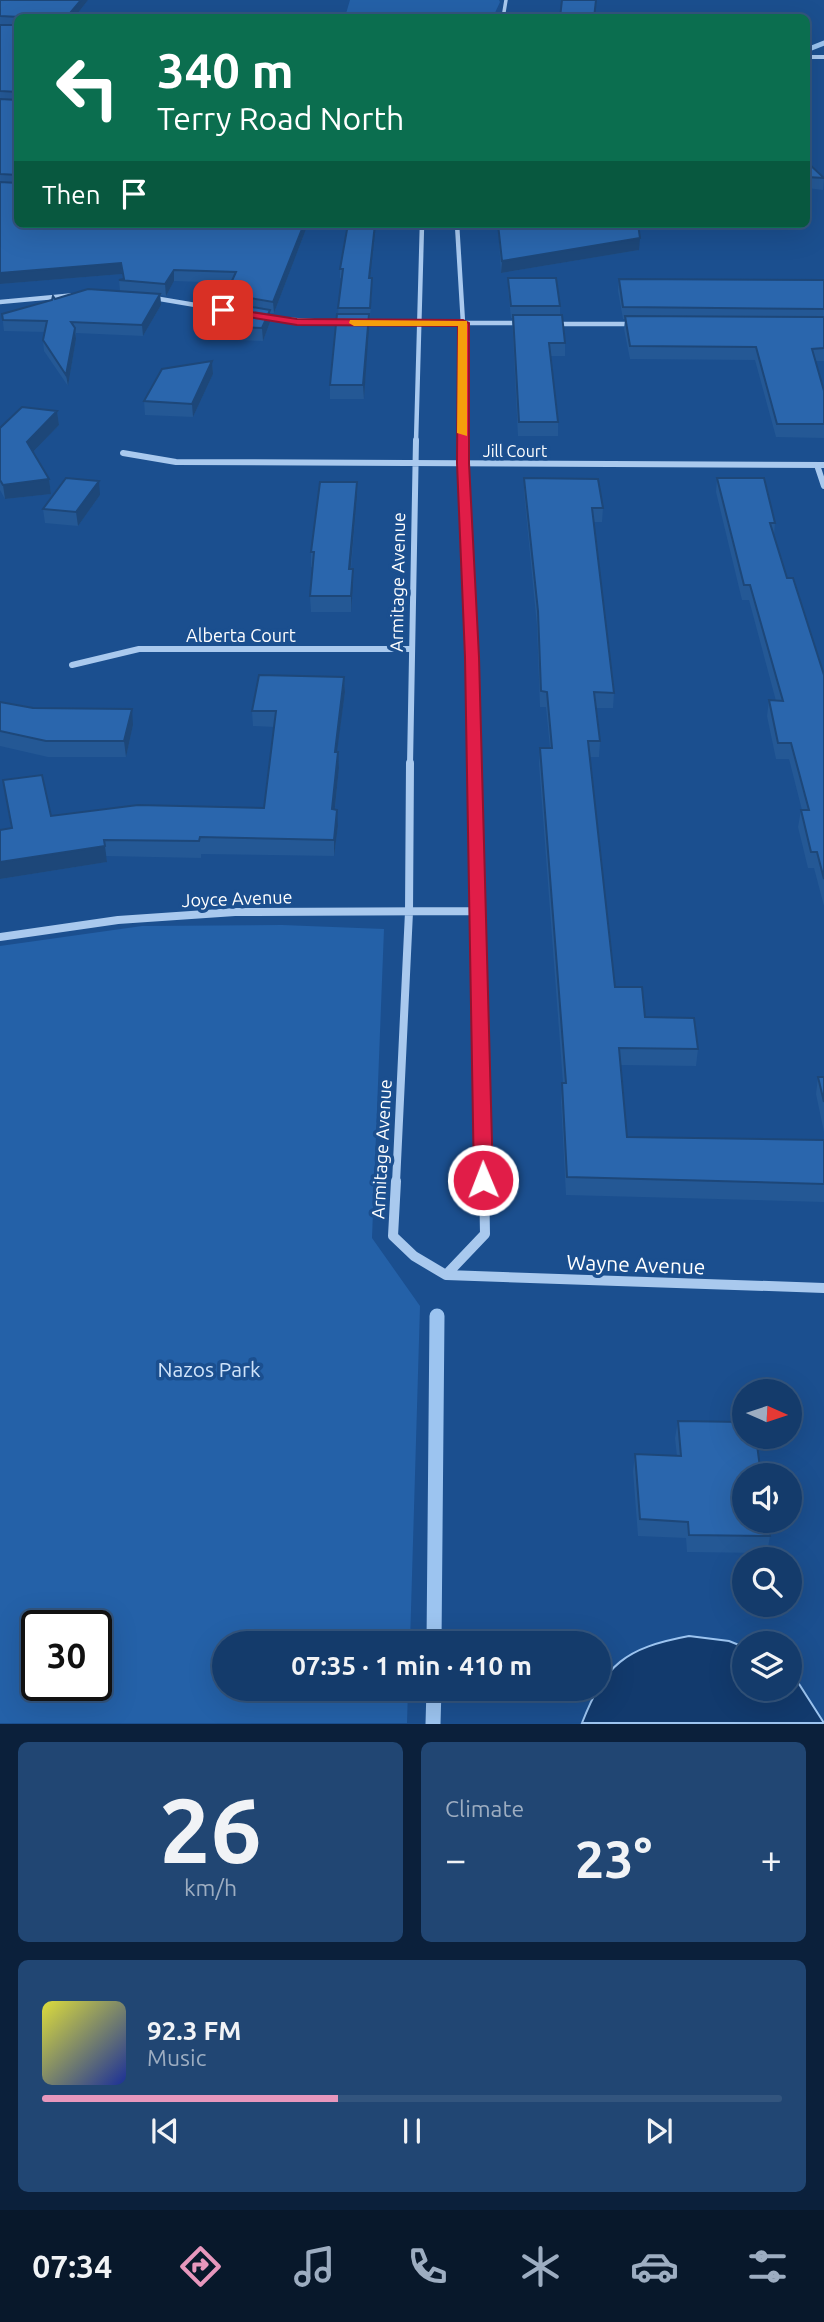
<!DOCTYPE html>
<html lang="en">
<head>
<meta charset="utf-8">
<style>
  :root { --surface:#143b6b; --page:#214673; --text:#f1f3f6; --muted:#9dadc1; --line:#33557e; --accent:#e797bd }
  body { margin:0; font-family:Ubuntu,sans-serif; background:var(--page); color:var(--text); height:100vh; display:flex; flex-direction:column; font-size:26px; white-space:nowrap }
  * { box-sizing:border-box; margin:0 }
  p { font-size:23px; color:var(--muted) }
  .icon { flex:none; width:38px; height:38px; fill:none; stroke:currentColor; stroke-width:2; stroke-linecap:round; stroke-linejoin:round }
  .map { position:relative; height:1724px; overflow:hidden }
  .sheet { display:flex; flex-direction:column; gap:18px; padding:18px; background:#0b203b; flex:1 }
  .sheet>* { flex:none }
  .banner { position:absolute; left:14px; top:14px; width:796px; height:214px; border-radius:10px; box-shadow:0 7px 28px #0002,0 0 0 2px var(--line); background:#0b6e4f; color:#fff; overflow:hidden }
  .needle { width:46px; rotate:93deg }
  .tools { position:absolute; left:732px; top:1379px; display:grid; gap:14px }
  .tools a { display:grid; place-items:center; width:70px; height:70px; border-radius:50%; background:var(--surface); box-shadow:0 7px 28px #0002,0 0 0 2px var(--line); font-size:35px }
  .speed { position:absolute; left:21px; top:1610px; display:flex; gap:14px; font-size:35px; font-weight:700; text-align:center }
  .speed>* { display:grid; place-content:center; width:91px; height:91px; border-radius:50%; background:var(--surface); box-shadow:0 7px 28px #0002,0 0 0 2px var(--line); line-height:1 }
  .speed .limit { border:4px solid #111; border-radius:10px; background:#fff; color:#111 }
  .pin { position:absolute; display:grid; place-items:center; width:60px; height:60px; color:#fff; margin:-30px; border-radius:14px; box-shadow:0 4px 10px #0006 }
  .me { position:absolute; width:77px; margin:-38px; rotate:359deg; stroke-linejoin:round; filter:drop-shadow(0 0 5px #0008) }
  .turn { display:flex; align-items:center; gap:24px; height:147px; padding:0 28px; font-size:32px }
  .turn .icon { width:91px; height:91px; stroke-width:2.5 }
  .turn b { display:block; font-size:49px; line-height:60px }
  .then { display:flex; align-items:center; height:66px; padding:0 28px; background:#0003; gap:14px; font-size:26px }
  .big { font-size:52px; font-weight:700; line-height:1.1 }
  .sheet .tile { flex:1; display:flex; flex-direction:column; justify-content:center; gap:10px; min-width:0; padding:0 24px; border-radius:10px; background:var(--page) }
  .sheet .dial { align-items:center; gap:0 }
  .dial b { font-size:91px; line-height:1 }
  .song { display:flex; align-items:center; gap:21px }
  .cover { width:84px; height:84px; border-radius:10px; background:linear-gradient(135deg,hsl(60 70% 55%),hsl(230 70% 35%)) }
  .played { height:7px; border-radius:4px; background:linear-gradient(90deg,var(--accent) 40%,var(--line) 40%) }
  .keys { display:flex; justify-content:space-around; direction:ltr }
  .heat { display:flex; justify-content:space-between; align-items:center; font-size:38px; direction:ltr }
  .sheet .tiles { flex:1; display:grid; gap:18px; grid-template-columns:1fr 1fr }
  .tile:last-child { grid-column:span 2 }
  .trip { position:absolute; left:212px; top:1631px; width:399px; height:70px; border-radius:35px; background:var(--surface); box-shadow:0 7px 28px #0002,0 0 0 2px var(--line); font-weight:700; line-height:70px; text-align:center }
  .menu { display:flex; height:112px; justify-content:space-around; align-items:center; background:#08182b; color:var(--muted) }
  .menu .icon { width:49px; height:49px }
  .menu .on { color:var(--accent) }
  .menu b { font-size:32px; color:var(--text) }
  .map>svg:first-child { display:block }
  .green { fill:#2461a8; fill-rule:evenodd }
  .water { fill:#123a6d; stroke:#9cc4f0; stroke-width:2 }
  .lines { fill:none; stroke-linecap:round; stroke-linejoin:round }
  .stream-far1 { stroke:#9cc4f0; stroke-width:5 }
  .stream { stroke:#9cc4f0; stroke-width:15 }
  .minor-far4 { stroke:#a9c9ee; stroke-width:3.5 }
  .minor-far3 { stroke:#a9c9ee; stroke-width:4.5 }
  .minor-far2 { stroke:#a9c9ee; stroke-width:6 }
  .minor-far1 { stroke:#a9c9ee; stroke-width:8 }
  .minor { stroke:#a9c9ee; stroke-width:10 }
  .tertiary { fill:#a9c9ee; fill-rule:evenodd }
  .wall { fill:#245895 }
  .shaded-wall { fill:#1d4779 }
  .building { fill:#2a66ad; stroke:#1d4779; stroke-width:2 }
  .route { fill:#e11d48; stroke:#92132f; stroke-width:2 }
  .slow { fill:#f59e0b }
  .labels { text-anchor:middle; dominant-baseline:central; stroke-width:7; stroke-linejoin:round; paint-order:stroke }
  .far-street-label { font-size:16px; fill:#fff; stroke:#1b4f8f }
  .street-label { font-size:18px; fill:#fff; stroke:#1b4f8f }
  .near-street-label { font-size:21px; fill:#fff; stroke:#1b4f8f }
  .near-park-label { font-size:21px; fill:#cfe3fa; stroke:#1b4f8f }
</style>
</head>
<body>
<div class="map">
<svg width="824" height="1724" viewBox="0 0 824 1724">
  <rect width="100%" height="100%" fill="#1b4f8f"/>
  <path class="green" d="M350 0H499L500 2 493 17H345Z
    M282 925 384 929 372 1238 420 1306 410 1643H224V1689H408L407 1723H0V946L142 926ZM37 1626H96V1685H37Z"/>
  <path class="water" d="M689 1636 729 1641 744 1647V1689H789V1676L799 1684 824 1723H582C605 1664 625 1648 689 1636Z"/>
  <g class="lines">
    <path class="stream-far1" d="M809 49 824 43"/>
    <path class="stream" d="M434 1643 437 1316
      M433 1724 434 1689"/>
    <path class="minor-far4" d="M503 18 506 0"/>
    <path class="minor-far3" d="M457 224 463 323V442
      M154 298 225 310
      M0 302 76 295
      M261 318 343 323
      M362 323H522
      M554 324H634
      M416 442 422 224"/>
    <path class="minor-far2" d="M463 440 474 765
      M123 453 176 462 824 465
      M817 465 824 486
      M72 665 139 649H411
      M410 765 416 440"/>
    <path class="minor-far1" d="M474 763 484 1183
      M0 937 118 920 235 912 476 911
      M396 1183 409 912 410 763"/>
    <path class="minor" d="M396 1181 393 1236 414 1256 446 1275 824 1288
      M446 1275 485 1234 484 1181"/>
    <path class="tertiary" d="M807 55H824V59H807Z"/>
  </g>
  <path class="wall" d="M0 0H88L74 18H18V224H308L274 313H270V322L263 341 212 339 211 326 226 302V294L231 283 174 281 166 296 160 295 161 305 143 336 76 333V339L68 386 44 351 43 340 45 332 4 331 2 314 55 299 120 291 119 280 123 279 122 274 0 284V25H15L0 24Z
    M807 162 824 178 823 190 807 188Z
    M348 224H376L370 278 372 287 370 318H369L364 399H330V385L342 278H340V269Z
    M498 224H638L639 250 501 273Z
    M508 278 560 306V315L565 343V356H551L558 422V436H518L512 318H511L508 290Z
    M619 279 824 280V361H815L824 391V438L776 437 755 360 630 359 624 329 625 319H623L618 291Z
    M212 361 213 374 193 417 145 415 144 401Z
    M57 411 59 425 33 452 49 479 51 494 5 499 0 490V428Z
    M524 478 603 508 602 522H593L614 693 613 708H596L600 741 599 757H589L615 987 645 1017 698 1049 696 1066 621 1065 627 1137 824 1140V1202L566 1195 561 1101 562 1083H563L539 764 540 748H550L546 707H540L537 626 524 492Z
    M717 478 775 523 774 535 787 578 824 675V906L814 868H808L798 827 801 810H802L789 759H776L767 716 769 700 776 701 749 600H742L716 492Z
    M100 495 78 526 45 523 43 509Z
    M357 496 351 569 353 585 351 612H311L310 596 313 567H311V552Z
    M344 677 345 692 337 752 339 768 335 809 338 826 334 856 201 854V858L106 856 107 862 0 879V830L11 828 3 780 51 816 264 808 274 727 253 726 252 711Z
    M0 702 33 708 133 725 126 757H48L0 746Z
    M818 1077H824V1132L816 1094Z
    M678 1421 770 1536 767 1553 687 1552 686 1538 638 1536 633 1471 635 1454 677 1456 675 1438Z"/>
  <path class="shaded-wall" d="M81 0H88L74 18H66Z
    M304 224H308L274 313 273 302Z
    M375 224H376L369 287V278Z
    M640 238 639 250 501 273 502 261Z
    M121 263 122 274 0 284V273Z
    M174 270V281L166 296 165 284Z
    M160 294 161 305 143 336 142 325Z
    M270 310V322L263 341 262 328Z
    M369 314V327L364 399 363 385Z
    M75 328 76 339 68 386 66 375Z
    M212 361 213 374 193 417 192 404Z
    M57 411 59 425 29 456 27 442Z
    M49 479 51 494 5 499 3 485Z
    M99 481 100 495 78 526 76 512Z
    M357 482V496L349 585V569Z
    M353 569V585L351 612V596Z
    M344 677 345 692 335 768V752Z
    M132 709 133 725 126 757 124 741Z
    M338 752 339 768 333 826 332 809Z
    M337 810 338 826 334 856V840Z
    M105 846 107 862 0 879V862Z"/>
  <path class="building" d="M0 0H81L66 18H19V17L0 16Z
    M562 0H596L594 18H560Z
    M18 23V92L0 91V25H17Z
    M0 99 18 100V175L0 174Z
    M807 162 824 178 807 177Z
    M0 182 18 183V224H304L273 302 226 294 236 272 174 270 165 284 119 280 124 279 121 263 0 273Z
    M348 224H375L369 278H372L370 308H338L343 269H340Z
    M498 224H638L640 238 502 261Z
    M508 278H556L560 306H511Z
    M619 279 824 280V309L623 307Z
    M88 289 160 294 142 325 71 322 75 328 66 375 43 340 47 321 3 320 2 314 52 300 53 296 55 299Z
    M222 302 270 310 262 328 211 326Z
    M337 314H369L363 385H330Z
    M513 315H562L565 343H549L558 422H519Z
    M625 316 824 317V348L812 349 824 391V424H777L756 347 630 346Z
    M212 361 192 404 144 401 162 369Z
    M22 407 57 411 27 442 49 479 3 485 0 480V428Z
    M66 478 99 481 76 512 43 509Z
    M524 478 598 479 603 508H592L614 693 594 692 600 741H588L615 987H642L645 1017 694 1018 698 1049 619 1048 627 1137 824 1140V1184L567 1177 562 1083H566L540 748H552L547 692 541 691 538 611Z
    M717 478H764L775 523H770L787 578H793L824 675V879L817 852H811L801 810H809L791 743H778L769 700 783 701 750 585H744Z
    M320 482H357L349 569H353L351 596H310L314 552H311Z
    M259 675 344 677 335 752H338L332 809 337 810 334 840 200 837 199 841 104 840 105 846 0 862V830L12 828 3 780 42 775 51 816 138 805 264 808 276 711H252Z
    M0 702 33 708 132 709 124 741H46L0 731Z
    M818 1077H824V1102Z
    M678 1421 744 1422V1437H756L761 1475H744V1521H768L770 1536 689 1535 688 1522 640 1519 635 1454 681 1456Z"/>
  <path class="route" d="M219 307 297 319 463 320 469 323V463L479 657 493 1180 490 1185H476L474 1180 465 657 457 463 458 326 297 325 223 313 218 310Z"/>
  <path class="slow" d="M350 320 467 321V436L457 433 458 326H354L349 323Z"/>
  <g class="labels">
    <g class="far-street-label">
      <text x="515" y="451">Jill Court</text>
    </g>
    <g class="street-label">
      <text transform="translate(397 582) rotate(-89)">Armitage Avenue</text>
      <text x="241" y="635">Alberta Court</text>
      <text transform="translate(237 898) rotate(-2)">Joyce Avenue</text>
      <text transform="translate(381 1149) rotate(-87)">Armitage Avenue</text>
    </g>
    <g class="near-street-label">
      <text transform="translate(636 1264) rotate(2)">Wayne Avenue</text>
    </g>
    <g class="near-park-label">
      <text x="209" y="1369">Nazos Park</text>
    </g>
  </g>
</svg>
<div class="tools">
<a><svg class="needle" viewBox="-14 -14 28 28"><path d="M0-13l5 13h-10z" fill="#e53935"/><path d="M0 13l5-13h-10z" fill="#9dadc1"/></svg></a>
<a><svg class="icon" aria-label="sound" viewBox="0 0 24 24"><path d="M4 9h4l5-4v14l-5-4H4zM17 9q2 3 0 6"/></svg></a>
<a><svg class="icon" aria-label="search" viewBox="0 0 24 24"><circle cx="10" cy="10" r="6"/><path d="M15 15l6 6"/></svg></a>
<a><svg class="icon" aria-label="layers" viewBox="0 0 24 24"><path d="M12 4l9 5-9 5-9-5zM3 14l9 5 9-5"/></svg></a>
</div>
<div class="speed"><div class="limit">30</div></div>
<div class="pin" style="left:223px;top:310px;background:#d93025"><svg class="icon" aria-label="arrive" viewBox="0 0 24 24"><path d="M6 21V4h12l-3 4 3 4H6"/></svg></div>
<svg class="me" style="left:483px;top:1180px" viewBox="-20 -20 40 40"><circle r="17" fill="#e11d48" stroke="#fff" stroke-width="3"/><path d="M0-11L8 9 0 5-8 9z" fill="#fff"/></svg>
<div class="trip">07:35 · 1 min · 410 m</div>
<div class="banner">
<div class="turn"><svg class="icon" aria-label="left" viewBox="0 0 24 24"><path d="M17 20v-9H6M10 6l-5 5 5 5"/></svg><div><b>340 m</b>Terry Road North</div></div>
<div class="then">Then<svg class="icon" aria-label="arrive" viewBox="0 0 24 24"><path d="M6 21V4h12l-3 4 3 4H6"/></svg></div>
</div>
</div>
<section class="sheet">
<div class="tiles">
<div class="tile dial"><b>26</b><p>km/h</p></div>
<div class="tile"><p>Climate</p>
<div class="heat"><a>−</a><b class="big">23°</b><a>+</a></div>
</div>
<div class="tile">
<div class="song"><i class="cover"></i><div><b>92.3 FM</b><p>Music</p></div></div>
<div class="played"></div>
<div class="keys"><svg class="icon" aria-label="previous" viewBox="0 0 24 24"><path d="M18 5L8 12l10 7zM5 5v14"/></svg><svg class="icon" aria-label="pause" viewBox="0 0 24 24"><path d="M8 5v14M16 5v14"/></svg><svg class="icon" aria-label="next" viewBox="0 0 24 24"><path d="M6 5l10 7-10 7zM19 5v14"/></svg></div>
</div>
</div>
</section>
<nav class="menu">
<b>07:34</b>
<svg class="icon on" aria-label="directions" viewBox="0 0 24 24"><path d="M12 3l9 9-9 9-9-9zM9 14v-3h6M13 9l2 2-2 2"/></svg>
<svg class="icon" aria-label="music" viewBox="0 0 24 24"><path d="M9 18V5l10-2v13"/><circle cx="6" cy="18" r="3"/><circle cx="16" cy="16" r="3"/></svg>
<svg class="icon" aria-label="phone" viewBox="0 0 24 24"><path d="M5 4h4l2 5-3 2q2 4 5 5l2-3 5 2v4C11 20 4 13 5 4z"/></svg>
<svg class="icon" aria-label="climate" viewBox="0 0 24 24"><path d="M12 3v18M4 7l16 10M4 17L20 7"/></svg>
<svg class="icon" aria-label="car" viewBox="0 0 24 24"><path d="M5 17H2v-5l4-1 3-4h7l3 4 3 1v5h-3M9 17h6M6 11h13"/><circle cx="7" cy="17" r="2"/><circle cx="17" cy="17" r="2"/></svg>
<svg class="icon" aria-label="filters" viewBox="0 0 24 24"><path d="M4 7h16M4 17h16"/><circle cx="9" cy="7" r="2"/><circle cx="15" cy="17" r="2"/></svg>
</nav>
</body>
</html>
